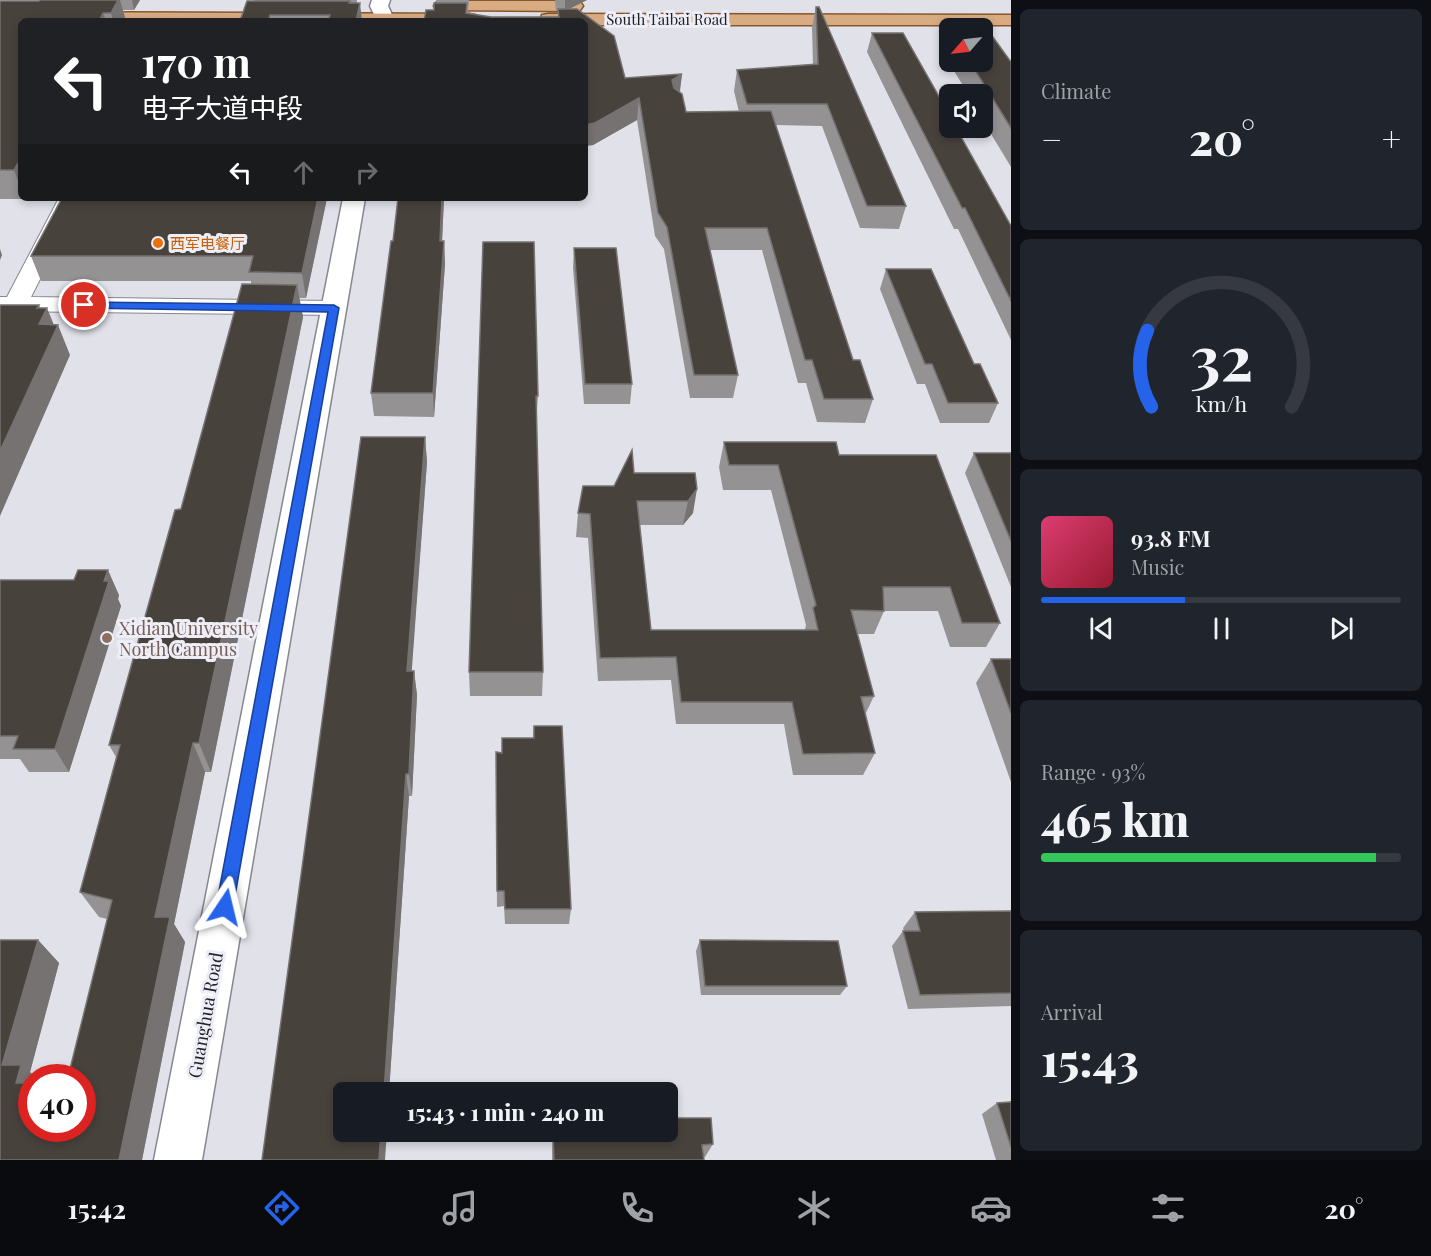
<!DOCTYPE html>
<html lang="en">
<head>
<meta charset="utf-8">
<style>
  :root { --surface:#171b24; --page:#20242c; --text:#f1f3f6; --muted:#9ea1a6; --line:#363941; --accent:#2563eb }
  body { margin:0; font-family:"Playfair Display","Noto Sans SC",serif; background:var(--page); color:var(--text); height:100vh; display:flex; flex-direction:column; font-size:22px; white-space:nowrap }
  * { box-sizing:border-box; margin:0 }
  p { font-size:20px; color:var(--muted) }
  .icon { flex:none; width:33px; height:33px; fill:none; stroke:currentColor; stroke-width:2; stroke-linecap:round; stroke-linejoin:round }
  .map { position:relative; flex:1; overflow:hidden }
  .panel { display:flex; flex-direction:column; gap:9px; padding:9px; background:#0d0f14; width:420px }
  .panel>* { flex:none }
  .hud { position:absolute; left:18px; top:18px; width:570px; height:183px; border-radius:9px; box-shadow:0 3px 9px #0003; background:#202124; color:#fff; overflow:hidden }
  .needle { width:39px; rotate:242deg }
  .buttons { position:absolute; left:939px; top:18px; display:grid; gap:12px }
  .buttons a { display:grid; place-items:center; width:54px; height:54px; border-radius:9px; background:var(--surface); box-shadow:0 3px 9px #0003; font-size:30px }
  .speed { position:absolute; left:18px; top:1064px; display:flex; gap:12px; font-size:30px; font-weight:700; text-align:center }
  .speed>* { display:grid; place-content:center; width:78px; height:78px; border-radius:50%; background:var(--surface); box-shadow:0 3px 9px #0003; line-height:1 }
  .speed .limit { border:9px solid #d22; background:#fff; color:#111 }
  .pin { position:absolute; display:grid; place-items:center; width:51px; height:51px; color:#fff; margin:-26px; border:3px solid #fff; border-radius:50%; box-shadow:0 2px 6px #0007 }
  .me { position:absolute; width:66px; margin:-33px; rotate:10deg; stroke-linejoin:round; filter:drop-shadow(0 0 4px #0008) }
  .turn { display:flex; align-items:center; gap:21px; height:126px; padding:0 24px; font-size:27px }
  .turn .icon { width:78px; height:78px; stroke-width:2.5 }
  .turn b { display:block; font-size:42px; line-height:51px }
  .lanes { display:flex; align-items:center; height:57px; padding:0 24px; background:#0003; justify-content:center; gap:30px; direction:ltr }
  .lanes .off { opacity:.35 }
  .big { font-size:45px; font-weight:800; line-height:1.1 }
  .panel .tile { flex:1; display:flex; flex-direction:column; justify-content:center; gap:9px; min-width:0; padding:0 21px; border-radius:9px; background:var(--page) }
  .panel .dial { align-items:center; gap:0 }
  .dial svg { height:156px; overflow:visible; fill:none; stroke:var(--line); stroke-width:7; stroke-linecap:round; text-anchor:middle }
  .dial text { fill:var(--text); stroke:none }
  .song { display:flex; align-items:center; gap:18px }
  .cover { width:72px; height:72px; border-radius:9px; background:linear-gradient(135deg,hsl(340 70% 55%),hsl(350 70% 35%)) }
  .played { height:6px; border-radius:3px; background:linear-gradient(90deg,var(--accent) 40%,var(--line) 40%) }
  .keys { display:flex; justify-content:space-around; direction:ltr }
  .heat { display:flex; justify-content:space-between; align-items:center; font-size:33px; direction:ltr }
  .charge { height:9px; border-radius:4px; background:linear-gradient(90deg,#34c759 93%,var(--line) 0) }
  .trip { position:absolute; left:333px; top:1082px; width:345px; height:60px; border-radius:9px; background:var(--surface); box-shadow:0 3px 9px #0003; font-weight:800; line-height:60px; text-align:center }
  .tab-bar { display:flex; height:96px; justify-content:space-around; align-items:center; background:#090b0e; color:var(--muted) }
  .tab-bar .icon { width:42px; height:42px }
  .tab-bar .current { color:var(--accent) }
  .tab-bar b { font-size:27px; color:var(--text) }
  main { display:flex; flex:1; min-height:0 }
  .map>svg:first-child { display:block }
  .lines { fill:none; stroke-linecap:round; stroke-linejoin:round }
  .minor-casing { stroke:#86878f; stroke-width:2 }
  .tertiary-casing { stroke:#86878f; stroke-width:3 }
  .primary-casing { stroke:#87572c; stroke-width:3 }
  .minor { fill:#fff; fill-rule:evenodd }
  .tertiary { fill:#fff; fill-rule:evenodd }
  .primary { fill:#d8ab82; fill-rule:evenodd }
  .wall { fill:#949293 }
  .shaded-wall { fill:#767271 }
  .building { fill:#48423d; stroke:#767271; stroke-width:1.5 }
  .route { fill:#2563eb; stroke:#184099; stroke-width:1.5 }
  .food-dot { fill:#e8710a; stroke:#edeef7; stroke-width:2 }
  .education-dot { fill:#8d6e63; stroke:#edeef7; stroke-width:2 }
  .labels { text-anchor:middle; dominant-baseline:central; stroke-width:6; stroke-linejoin:round; paint-order:stroke }
  .far-street-label { font-size:15px; fill:#222225; stroke:#edeef7 }
  .far-food-label { font-size:15px; fill:#c56008; stroke:#edeef7; text-anchor:start }
  .education-label { font-size:18px; fill:#785e54; stroke:#edeef7; text-anchor:start }
  .street-label { font-size:18px; fill:#222225; stroke:#edeef7 }
</style>
</head>
<body>
<main>
<div class="map">
<svg width="1011" height="1160" viewBox="0 0 1011 1160">
  <rect width="100%" height="100%" fill="#e0e1e9"/>
  <g class="lines">
    <g class="minor-casing">
      <path id="minor" d="M59 198H81L31 297 334 301 343 303 346 308 343 313 334 315 0 311V297H7Z"/>
    </g>
    <g class="tertiary-casing">
      <path id="tertiary" d="M372 0H390L388 6 395 21H377L370 6Z
        M343 198H365L202 1160H154Z"/>
    </g>
    <g class="primary-casing">
      <path id="primary" d="M443 1H574L580 2 583 6 580 10 574 11 437 10 434 6 437 2Z
        M0 12 469 14 475 15 478 19 477 21 0 22Z
        M548 14 1011 15V25H585V21H540L542 15Z"/>
    </g>
    <use href="#minor" class="minor"/>
    <use href="#tertiary" class="tertiary"/>
    <use href="#primary" class="primary"/>
  </g>
  <path class="wall" d="M40 0H140L134 10H123L126 21H21V198H26L25 199H0V1H39Z
    M254 0H357V3L362 21H240L254 1Z
    M436 0H469L468 11H467V13L491 17H558V11H556L555 0H587L569 9H577L614 36 625 78 682 74 680 92 682 94 686 112H739L734 91 737 70 813 65 812 27 816 7H819L906 206 899 229 860 228 822 126 775 125 853 360H860L873 399 865 423 817 422 806 383H798L762 250H710L738 375 733 398H690L664 249 655 236 637 120 593 145 585 146V21H424L426 10H434V3H436Z
    M872 33 1011 226V340L958 229H954L867 52Z
    M950 41V62H1011V167L982 119V94H968L945 56Z
    M327 198 306 298H299L303 317 211 772H205L174 924 185 942 142 1160H0L38 940 59 963 30 1072 82 1128 107 919 99 917 80 892 116 757 109 745 181 509 251 284V281H41L31 256Z
    M398 198H444L442 241H444L445 264 434 417 374 416 371 393 393 241Z
    M483 242 538 396 536 421 543 672 542 696H470L469 672Z
    M574 248 632 384 630 404H584L573 268Z
    M886 269 974 364 998 403 989 423H940L925 384H917L880 289Z
    M425 437 427 462 411 671H414L417 695 412 796H409L389 1092H344L262 1160Z
    M724 442 839 455 1000 623 986 647H950L938 611H884L874 634H857L874 696 865 715 875 753 863 775H793L784 724H676L671 680 598 681 588 538 576 537 578 513 614 486 634 473H695L693 513 683 525H640L651 630H805L806 625 771 490H723L719 467Z
    M974 453H1011V587L965 473Z
    M0 580 119 595 118 599 121 606 69 772H29L20 759H0Z
    M991 659H1011V782L976 683Z
    M534 726 571 909 569 924H505L504 906 497 907 496 752 502 753 533 738Z
    M1011 911V1006L908 1009 892 946 903 931H904L903 928 915 912Z
    M700 940 847 986 840 995H701L696 951Z
    M1011 1101V1160H996L982 1114 997 1103 1009 1102Z
    M559 1131H668L713 1144 705 1157H704V1160H552V1149L553 1136H560Z"/>
  <path class="shaded-wall" d="M118 0H120L126 21H113L111 13Z
    M132 0H140L134 10Z
    M565 0H587L565 11Z
    M360 3 362 21H356Z
    M103 13 106 21H99Z
    M682 74 679 95 670 101 672 80Z
    M639 98 637 120 593 145 585 146V125Z
    M21 158V189L14 170Z
    M318 198H327L306 298 302 273Z
    M442 198H444L441 264 440 241Z
    M444 241 445 264 434 417 433 393Z
    M0 249 2 255 0 260Z
    M297 285 303 317 211 772 199 743Z
    M39 305 43 316 47 308 56 330 58 325 70 355 0 516V451L39 324 37 308Z
    M425 437 427 462 410 695 407 671Z
    M697 489 693 513 683 525 688 501Z
    M108 570 119 595 118 599 121 606 69 772 55 749Z
    M414 671 417 695 412 796 409 774Z
    M193 743 205 772 174 924 185 942 142 1160H119L155 917Z
    M406 774 409 796 389 1092H384Z
    M38 940 59 963 30 1072 35 1077H32V1095L16 1083 2 1065Z
    M381 1131H387L385 1160H379Z"/>
  <path class="building" d="M40 0H118L111 13H103L99 21H21V158L14 170H0V1H39Z
    M247 1H350L349 3H360L356 21H328L330 15H270L268 21H240Z
    M434 3H467L466 13 491 17H559L558 9H577L614 36 625 78 682 74 672 80 674 88 682 94 686 112 771 111 853 360H860L873 399H824L812 360H805L767 228H705L738 375H694L667 227 658 213 639 98 595 123 585 125V21H424L426 10H434Z
    M816 7H819L906 206H867L827 104H747L737 70 818 64Z
    M872 33H903L950 116V128H956L1011 226V301L965 208H962Z
    M982 33H990L1011 62V128L970 62H982Z
    M62 198H318L302 273 249 272 253 256H31Z
    M398 198H442L440 241H444L433 393H371L391 241H393Z
    M483 242H534L538 396H536L543 672H469Z
    M574 248H616L632 384H585Z
    M886 269H931L974 364H980L998 403H948L932 364H925Z
    M242 284 297 285 199 743H193L155 917H170L119 1160H0V940H38L2 1065H21L16 1083H32V1128H82V1077H68L112 900 80 892 120 745H109L175 510 181 509Z
    M0 305H39L37 308H47L39 324 58 325 0 451Z
    M361 437H425L407 671H414L409 774H406L384 1092H344V1131H381L379 1160H262Z
    M724 442H836L839 455H936L1000 623H962L950 587H883L884 611 851 610 874 696 861 697 875 753 803 754 792 702H681L676 657 600 658 590 514 578 513 583 486H614L632 450 634 473H695L697 489 688 501H637L651 630H818L813 608 816 605 778 465H729Z
    M974 453H1011V541Z
    M78 570H108L104 581H109L55 749H13L18 736H0V580H74Z
    M991 659H1011V713Z
    M534 726H562L571 909H505L504 891H497L496 752 502 753V738H534Z
    M1011 911V993L920 995 903 931H920L915 912Z
    M700 940 838 941 847 986H705Z
    M1011 1102V1147L997 1103Z
    M668 1118H711L713 1144 702 1145 704 1160H554L553 1136H562V1131H668Z"/>
  <path class="route" d="M84 302 334 305 339 308 233 907 231 913 225 915 218 913 216 907 328 312 80 308 78 305Z"/>
  <circle class="food-dot" cx="158" cy="243" r="6"/>
  <circle class="education-dot" cx="107" cy="638" r="6"/>
  <g class="labels">
    <g class="far-street-label">
      <text x="667" y="19">South Taibai Road</text>
    </g>
    <g class="far-food-label">
      <text x="170" y="243">西军电餐厅</text>
    </g>
    <g class="education-label">
      <text x="119" y="628">Xidian University<tspan x="119" dy="21">North Campus</tspan></text>
    </g>
    <g class="street-label">
      <text transform="translate(205 1015) rotate(-80)">Guanghua Road</text>
    </g>
  </g>
</svg>
<div class="buttons">
<a><svg class="needle" viewBox="-14 -14 28 28"><path d="M0-13l5 13h-10z" fill="#e53935"/><path d="M0 13l5-13h-10z" fill="#9ea1a6"/></svg></a>
<a><svg class="icon" aria-label="sound" viewBox="0 0 24 24"><path d="M4 9h4l5-4v14l-5-4H4zM17 9q2 3 0 6"/></svg></a>
</div>
<div class="speed"><div class="limit">40</div></div>
<div class="pin" style="left:84px;top:305px;background:#d93025"><svg class="icon" aria-label="arrive" viewBox="0 0 24 24"><path d="M6 21V4h12l-3 4 3 4H6"/></svg></div>
<svg class="me" style="left:225px;top:907px" viewBox="-20 -20 40 40"><path d="M0-17L14 15 0 8-14 15z" fill="#2563eb" stroke="#fff" stroke-width="4"/></svg>
<div class="trip">15:43 · 1 min · 240 m</div>
<div class="hud">
<div class="turn"><svg class="icon" aria-label="left" viewBox="0 0 24 24"><path d="M17 20v-9H6M10 6l-5 5 5 5"/></svg><div><b>170 m</b>电子大道中段</div></div>
<div class="lanes"><svg class="icon" aria-label="left" viewBox="0 0 24 24"><path d="M17 20v-9H6M10 6l-5 5 5 5"/></svg><svg class="icon off" aria-label="ahead" viewBox="0 0 24 24"><path d="M12 20V5M6 11l6-6 6 6"/></svg><svg class="icon off" aria-label="right" viewBox="0 0 24 24"><path d="M7 20v-9h11M14 6l5 5-5 5"/></svg></div>
</div>
</div>
<section class="panel">
<div class="tile"><p>Climate</p>
<div class="heat"><a>−</a><b class="big">20°</b><a>+</a></div>
</div>
<div class="tile dial"><svg viewBox="0 0 100 80">
<path d="M14 69A42 42 0 1 1 86 69"/>
<path d="M14 69A42 42 0 0 1 12 30" stroke="#2563eb"/>
<text x="50" y="56" font-size="32" font-weight="700">32</text>
<text x="50" y="72" font-size="11">km/h</text>
</svg></div>
<div class="tile">
<div class="song"><i class="cover"></i><div><b>93.8 FM</b><p>Music</p></div></div>
<div class="played"></div>
<div class="keys"><svg class="icon" aria-label="previous" viewBox="0 0 24 24"><path d="M18 5L8 12l10 7zM5 5v14"/></svg><svg class="icon" aria-label="pause" viewBox="0 0 24 24"><path d="M8 5v14M16 5v14"/></svg><svg class="icon" aria-label="next" viewBox="0 0 24 24"><path d="M6 5l10 7-10 7zM19 5v14"/></svg></div>
</div>
<div class="tile"><p>Range · 93%</p><b class="big">465 km</b><div class="charge"></div></div>
<div class="tile"><p>Arrival</p><b class="big">15:43</b></div>
</section>
</main>
<nav class="tab-bar">
<b>15:42</b>
<svg class="icon current" aria-label="directions" viewBox="0 0 24 24"><path d="M12 3l9 9-9 9-9-9zM9 14v-3h6M13 9l2 2-2 2"/></svg>
<svg class="icon" aria-label="music" viewBox="0 0 24 24"><path d="M9 18V5l10-2v13"/><circle cx="6" cy="18" r="3"/><circle cx="16" cy="16" r="3"/></svg>
<svg class="icon" aria-label="phone" viewBox="0 0 24 24"><path d="M5 4h4l2 5-3 2q2 4 5 5l2-3 5 2v4C11 20 4 13 5 4z"/></svg>
<svg class="icon" aria-label="climate" viewBox="0 0 24 24"><path d="M12 3v18M4 7l16 10M4 17L20 7"/></svg>
<svg class="icon" aria-label="car" viewBox="0 0 24 24"><path d="M5 17H2v-5l4-1 3-4h7l3 4 3 1v5h-3M9 17h6M6 11h13"/><circle cx="7" cy="17" r="2"/><circle cx="17" cy="17" r="2"/></svg>
<svg class="icon" aria-label="filters" viewBox="0 0 24 24"><path d="M4 7h16M4 17h16"/><circle cx="9" cy="7" r="2"/><circle cx="15" cy="17" r="2"/></svg>
<b>20°</b>
</nav>
</body>
</html>
